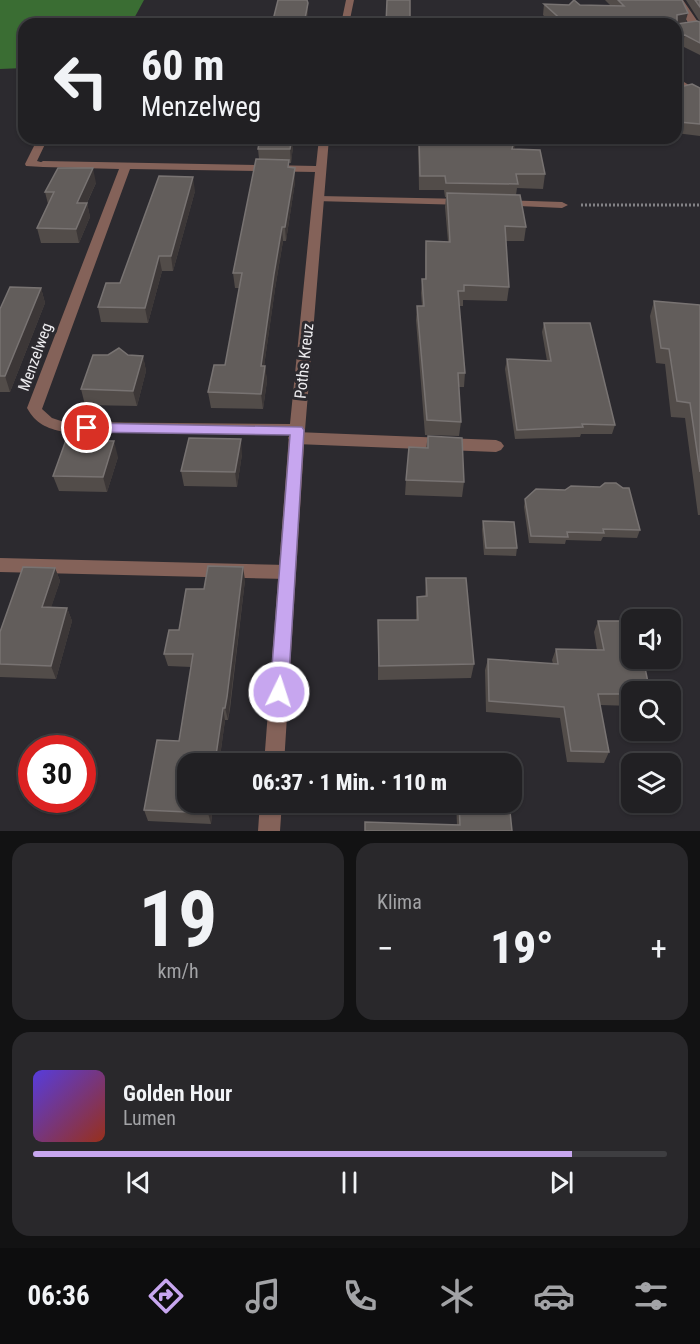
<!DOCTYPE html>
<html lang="de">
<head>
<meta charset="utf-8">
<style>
  :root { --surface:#212023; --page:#29282b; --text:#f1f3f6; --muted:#a2a3a6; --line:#3e3e41; --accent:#c7a6ef }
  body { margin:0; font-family:"Roboto Condensed",sans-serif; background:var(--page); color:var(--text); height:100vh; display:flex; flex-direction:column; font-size:22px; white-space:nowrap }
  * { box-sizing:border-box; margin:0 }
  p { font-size:20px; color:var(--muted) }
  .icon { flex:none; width:33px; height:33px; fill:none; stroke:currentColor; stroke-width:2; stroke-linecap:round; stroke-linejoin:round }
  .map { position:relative; height:831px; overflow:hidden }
  .drawer { display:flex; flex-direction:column; gap:12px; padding:12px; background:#121213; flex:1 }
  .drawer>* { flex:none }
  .banner { position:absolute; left:18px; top:18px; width:664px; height:126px; border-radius:18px; box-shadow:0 2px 4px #0004,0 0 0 2px var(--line); background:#212023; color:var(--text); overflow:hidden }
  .tools { position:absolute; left:621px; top:609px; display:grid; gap:12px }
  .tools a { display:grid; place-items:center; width:60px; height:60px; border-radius:12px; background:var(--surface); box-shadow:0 2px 4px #0004,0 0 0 2px var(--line); font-size:30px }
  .speed { position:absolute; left:18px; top:735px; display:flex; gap:12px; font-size:30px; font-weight:700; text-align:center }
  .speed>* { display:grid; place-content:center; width:78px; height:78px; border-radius:50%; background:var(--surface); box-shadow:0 2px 4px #0004,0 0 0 2px var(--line); line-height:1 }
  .speed .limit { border:9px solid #d22; background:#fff; color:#111 }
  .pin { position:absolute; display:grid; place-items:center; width:51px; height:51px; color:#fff; margin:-26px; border:3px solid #fff; border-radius:50%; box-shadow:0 2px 6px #0007 }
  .me { position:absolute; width:66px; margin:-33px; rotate:4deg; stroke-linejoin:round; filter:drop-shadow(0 0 4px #0008) }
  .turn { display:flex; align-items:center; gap:21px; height:126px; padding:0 24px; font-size:27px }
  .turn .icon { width:78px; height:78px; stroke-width:2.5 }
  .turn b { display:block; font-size:42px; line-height:51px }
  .big { font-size:45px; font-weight:800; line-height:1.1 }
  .drawer .card { flex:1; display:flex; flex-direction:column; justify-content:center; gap:9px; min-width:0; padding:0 21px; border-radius:18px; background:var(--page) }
  .drawer .dial { align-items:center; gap:0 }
  .dial b { font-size:78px; line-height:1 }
  .song { display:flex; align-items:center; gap:18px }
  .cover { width:72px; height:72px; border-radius:9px; background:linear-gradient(135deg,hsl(250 70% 55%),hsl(10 70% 35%)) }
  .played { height:6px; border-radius:3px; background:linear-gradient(90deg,var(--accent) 85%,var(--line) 85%) }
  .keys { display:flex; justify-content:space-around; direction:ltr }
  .heat { display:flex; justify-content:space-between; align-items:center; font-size:33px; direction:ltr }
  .drawer .tiles { flex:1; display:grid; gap:12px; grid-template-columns:1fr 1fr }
  .card:last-child { grid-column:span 2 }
  .trip { position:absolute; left:177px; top:753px; width:345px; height:60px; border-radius:18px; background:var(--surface); box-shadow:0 2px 4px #0004,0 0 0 2px var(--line); font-weight:800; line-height:60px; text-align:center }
  .menu { display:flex; height:96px; justify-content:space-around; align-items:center; background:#0d0d0e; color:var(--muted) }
  .menu .icon { width:42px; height:42px }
  .menu .current { color:var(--accent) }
  .menu b { font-size:27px; color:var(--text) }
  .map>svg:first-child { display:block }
  .forest { fill:#3a6d33 }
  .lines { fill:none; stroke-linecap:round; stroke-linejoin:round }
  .path { stroke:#828185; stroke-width:3; stroke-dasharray:2 2; stroke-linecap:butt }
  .lane { fill:#846259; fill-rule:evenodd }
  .street { fill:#846259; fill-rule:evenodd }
  .wall { fill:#524c49 }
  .shaded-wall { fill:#3c3737 }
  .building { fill:#625d5b; stroke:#787372; stroke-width:1.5 }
  .route { fill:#c7a6ef; stroke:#816c9b; stroke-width:1.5 }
  .labels { text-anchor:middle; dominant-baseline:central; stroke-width:6; stroke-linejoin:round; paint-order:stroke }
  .street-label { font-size:16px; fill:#ecebee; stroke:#2c2a2f }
</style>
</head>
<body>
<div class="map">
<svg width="700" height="831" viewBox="0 0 700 831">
  <rect width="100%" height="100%" fill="#2c2a2f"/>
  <path class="forest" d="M0 0H144L131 24H24V68L0 69Z"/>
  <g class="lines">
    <path class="path" d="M581 205H700"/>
    <path class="lane" d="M38 138H48L37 161 48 164 43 167 26 166 25 164Z
      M319 138H440L441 140 436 143 324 142 320 141Z
      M319 196 466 199 472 202 466 205 315 201 313 199Z
      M502 200 562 202 568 205 562 208 498 205V201Z
      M296 432 496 440 501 442 504 446 501 450 496 452 296 444 291 442 288 438 291 434Z
      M0 558 287 565 293 567 296 572 293 577 287 579 0 572Z"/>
    <path class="street" d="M346 0H354L349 24H341Z
      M675 0H683L700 25V31L691 28Z
      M676 77 700 92V99L676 85Z
      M319 138H329L305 430 284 764H264L289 435 64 432C46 428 36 424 27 408L119 169 43 167 38 164 43 161 316 166ZM130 169 315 172 290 424 64 422 52 418 42 409Z
      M260 802H282L280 831H258Z"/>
  </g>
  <path class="wall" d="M605 0H682L686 23 700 22V55L682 46 676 24H553L543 15 544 4 611 6Z
    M686 0H700V22Z
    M676 88H700V136L676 133Z
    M294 138 291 163H289V168L295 182 286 241H283L275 289 264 366H265L267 381 263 409 211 408 208 392 225 365 239 288H235L233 273 259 159 258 149Z
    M418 138H518L514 149 545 174 543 189 517 188 516 195 526 227 524 241H506L509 287 507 301 463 300V306H459L465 373 464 387H459L461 422 459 436 425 435 416 320 417 306H422L421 293 422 279H425V256L426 241 448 242 445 207 446 197H445L444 190H419Z
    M96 183 87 203 90 217 79 243H41L37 228 48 204 45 192Z
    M195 191 173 271H162L148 323 101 322 98 307 120 283Z
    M41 288 45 303 10 392H0V309Z
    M654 301 700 305V515H698L685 418 671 417 665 364 656 363 650 316Z
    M544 323 615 425 612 434H581L580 437 515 439 505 369 507 359 547 361 542 332Z
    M128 355 143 356 146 371 137 406 85 405 81 389Z
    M428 436 464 482 462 497 405 495 406 480 426 448Z
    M242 454 237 487 184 486 181 471Z
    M118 457 107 492 59 491 53 476Z
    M525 499 640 530 637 538 603 537 601 541 566 540 565 544 529 543 524 507Z
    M483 521 517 548 516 556 484 555 482 529Z
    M55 568 60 581 51 607 67 608 72 621 56 679 0 677V632Z
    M426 578 474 664 471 678 378 680V620H416V611L417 597 425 596Z
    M245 580 230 709 228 720H225L219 764 188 802H213L211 824 148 821 144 810 179 741 191 667 168 666 164 654 204 589Z
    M598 621 632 692V706L600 705 609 752 604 763 567 762 560 718 486 712 485 670 488 659 553 664 552 660 556 649 597 650 594 632Z
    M456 802H509L512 831 457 825Z"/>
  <path class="shaded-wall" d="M308 3V14L306 24H304Z
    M688 13 685 23 676 25 677 15Z
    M685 35 682 46 676 47V37Z
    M292 138H294L291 163 290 149Z
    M515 138H518L510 163 512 149Z
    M93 168 96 183 80 217 77 203Z
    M295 168V182L286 241 285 227Z
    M193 177 195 191 173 271 171 256Z
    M87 203 90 217 79 243 76 229Z
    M282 227 283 241 275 289 262 381 261 366 274 274Z
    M159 256 162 271 148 323 145 308Z
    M41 288 45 303 10 392 5 376Z
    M143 356 146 371 137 406 133 391Z
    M265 366 267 381 263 409 261 394Z
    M241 439 242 454 237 487 235 472Z
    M114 441 118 457 107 492 103 477Z
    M243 567 245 580 228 720 225 708Z
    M55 568 60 581 47 620 42 607Z
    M67 608 72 621 56 679 51 666Z
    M223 708 225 720 219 764H215Z
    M209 802H213L211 824 208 813Z"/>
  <path class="building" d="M278 0H307L308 3 304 24H272Z
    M387 0H410V24H386Z
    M574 0 580 5 624 6 618 0H682L688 13 677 15V24L697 21 700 22V43L685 35 676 37V24H566L544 4 569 5Z
    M695 0H700V7Z
    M692 84 700 88V124L679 122 676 117V88Z
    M260 138H292L290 149H258Z
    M419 138H515L512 149 540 150 545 174H516L518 184 446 183 445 176H420Z
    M256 159 289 160 288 167 295 168 285 227H282L274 274 261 366H265L261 394 208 392 214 365H225L242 273H233Z
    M58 168H93L77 203H87L76 229 37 228 54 192H45Z
    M159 176 193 177 171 256H159L145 308 98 307 106 283H120Z
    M447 193 520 195 526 227 505 226 509 287 464 285V291H458L465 373H458L461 422 427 420 417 306H424L422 279H426V241L450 242Z
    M10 287 41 288 5 376H0V309Z
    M654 301 700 305V472L690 403 677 401 669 349 661 348Z
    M544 323H590L615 425 582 424 583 427 517 430 507 359 551 361Z
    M119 348 128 355 143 356 133 391 81 389 93 355H108Z
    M428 436 462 438 464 482 406 480 409 447 428 448Z
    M189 438 241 439 235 472 181 471Z
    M66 440 114 441 103 477 53 476Z
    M605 483H616L623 488H629L640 530 603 529 604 533 567 532 568 537 531 536 525 499 536 489 565 490 571 486 600 487Z
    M483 521 514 522 517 548H486Z
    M208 566 243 567 227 697 225 708H223L215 762H219V764H188V802H209L208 813 144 810 157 740 179 741 193 654H164L169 630H179L186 589H204Z
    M23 567 55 568 42 607 67 608 51 666 0 664V632Z
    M426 578H466L474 664 379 666 378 620H418L417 597 427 596Z
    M598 621H632V658H643L650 692H632V694H598L609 752 571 751 564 707 489 701 488 659 558 664 556 649 604 650Z
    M459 802H509L512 831H365V822L460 825Z"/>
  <path class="route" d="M87 423 302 427 304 430 288 692 285 697 279 700 272 697 270 692 290 435 87 432 80 428Z"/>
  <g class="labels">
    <g class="street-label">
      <text transform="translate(35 357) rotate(-70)">Menzelweg</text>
      <text transform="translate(304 361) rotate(-84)">Poths Kreuz</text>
    </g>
  </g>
</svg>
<div class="tools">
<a><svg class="icon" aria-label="sound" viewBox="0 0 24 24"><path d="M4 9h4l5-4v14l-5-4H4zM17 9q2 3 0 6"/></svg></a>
<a><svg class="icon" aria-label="search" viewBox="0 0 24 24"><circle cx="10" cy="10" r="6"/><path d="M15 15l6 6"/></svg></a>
<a><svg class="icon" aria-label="layers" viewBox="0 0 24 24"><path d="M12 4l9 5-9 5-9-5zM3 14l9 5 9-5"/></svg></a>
</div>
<div class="speed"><div class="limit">30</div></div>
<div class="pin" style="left:87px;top:428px;background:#d93025"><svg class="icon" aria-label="arrive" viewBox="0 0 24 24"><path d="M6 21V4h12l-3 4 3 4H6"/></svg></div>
<svg class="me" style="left:279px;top:692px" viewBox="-20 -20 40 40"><circle r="17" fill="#c7a6ef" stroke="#fff" stroke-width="3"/><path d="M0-11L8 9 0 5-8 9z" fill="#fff"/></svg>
<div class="trip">06:37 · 1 Min. · 110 m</div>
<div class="banner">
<div class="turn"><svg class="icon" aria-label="left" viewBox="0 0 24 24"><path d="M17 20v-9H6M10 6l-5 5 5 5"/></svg><div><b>60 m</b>Menzelweg</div></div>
</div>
</div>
<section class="drawer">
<div class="tiles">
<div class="card dial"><b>19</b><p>km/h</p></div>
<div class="card"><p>Klima</p>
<div class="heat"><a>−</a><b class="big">19°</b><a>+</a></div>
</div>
<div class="card">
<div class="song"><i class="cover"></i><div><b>Golden Hour</b><p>Lumen</p></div></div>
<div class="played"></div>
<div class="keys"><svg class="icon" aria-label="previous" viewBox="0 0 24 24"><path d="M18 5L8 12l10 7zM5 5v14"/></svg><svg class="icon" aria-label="pause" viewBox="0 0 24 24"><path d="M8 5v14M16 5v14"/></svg><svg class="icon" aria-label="next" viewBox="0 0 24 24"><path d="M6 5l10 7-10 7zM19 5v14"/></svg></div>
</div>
</div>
</section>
<nav class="menu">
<b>06:36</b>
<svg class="icon current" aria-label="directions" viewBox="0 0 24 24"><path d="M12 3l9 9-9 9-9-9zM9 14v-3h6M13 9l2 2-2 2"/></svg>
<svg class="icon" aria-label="music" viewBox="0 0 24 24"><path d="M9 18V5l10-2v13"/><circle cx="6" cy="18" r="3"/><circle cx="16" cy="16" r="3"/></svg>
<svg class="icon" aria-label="phone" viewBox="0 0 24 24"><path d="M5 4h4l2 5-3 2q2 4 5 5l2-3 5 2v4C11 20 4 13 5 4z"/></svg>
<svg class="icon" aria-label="climate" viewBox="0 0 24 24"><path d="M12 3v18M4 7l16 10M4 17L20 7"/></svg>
<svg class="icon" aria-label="car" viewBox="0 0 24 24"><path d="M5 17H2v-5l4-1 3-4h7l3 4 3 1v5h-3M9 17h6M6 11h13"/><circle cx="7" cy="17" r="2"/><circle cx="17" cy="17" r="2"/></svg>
<svg class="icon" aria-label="filters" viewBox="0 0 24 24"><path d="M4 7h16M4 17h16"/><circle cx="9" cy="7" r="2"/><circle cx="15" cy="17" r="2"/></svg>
</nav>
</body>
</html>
